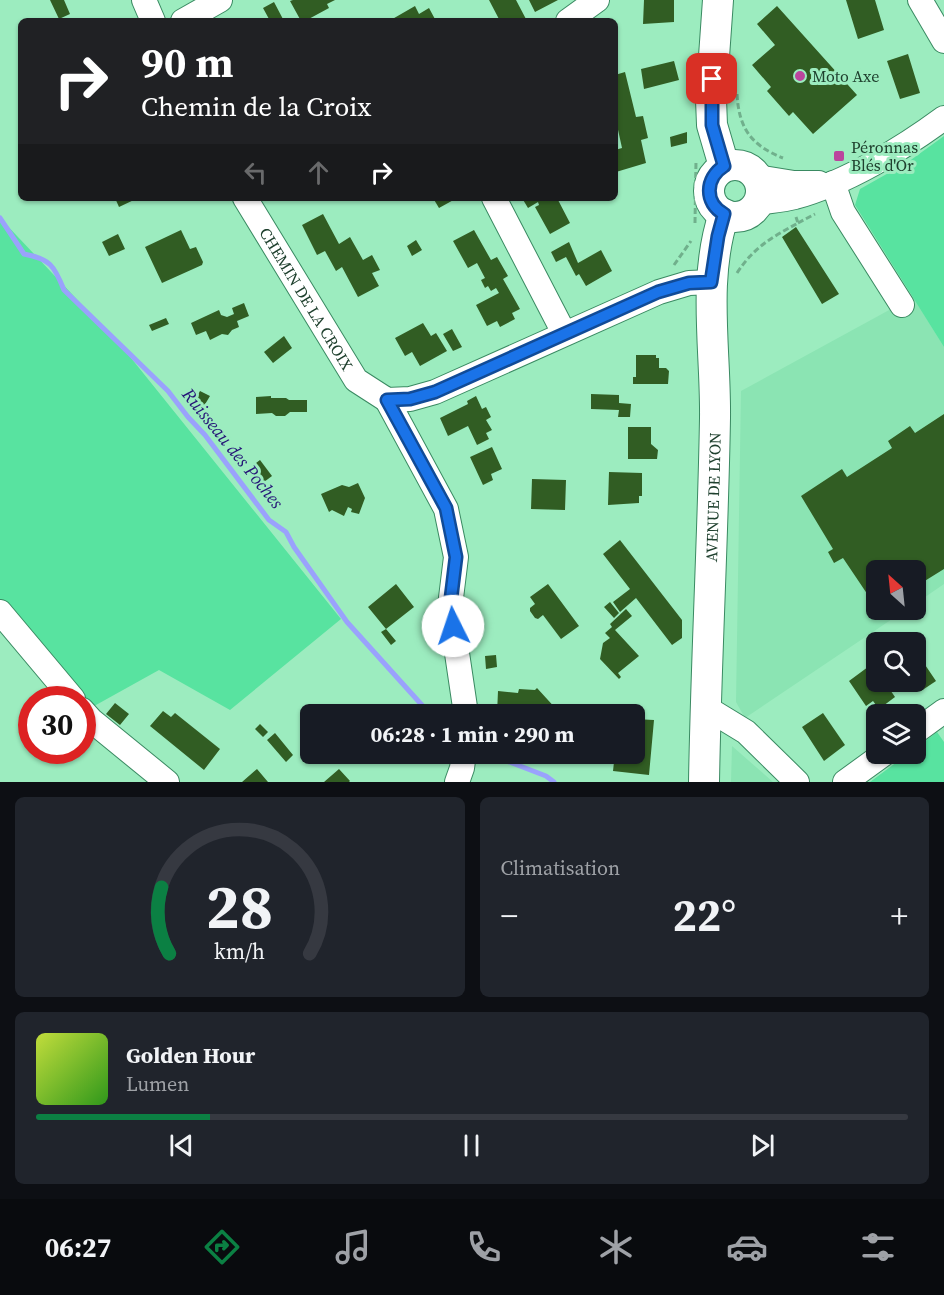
<!DOCTYPE html>
<html lang="fr">
<head>
<meta charset="utf-8">
<style>
  :root { --surface:#171b24; --page:#20242c; --text:#f1f3f6; --muted:#9ea1a6; --line:#363941; --accent:#0b8043 }
  body { margin:0; font-family:"Source Serif 4",serif; background:var(--page); color:var(--text); height:100vh; display:flex; flex-direction:column; font-size:22px; white-space:nowrap }
  * { box-sizing:border-box; margin:0 }
  p { font-size:20px; color:var(--muted) }
  .icon { flex:none; width:33px; height:33px; fill:none; stroke:currentColor; stroke-width:2; stroke-linecap:round; stroke-linejoin:round }
  .map { position:relative; height:782px; overflow:hidden }
  .panel { display:flex; flex-direction:column; gap:15px; padding:15px; background:#0d0f14; flex:1 }
  .panel>* { flex:none }
  .top-card { position:absolute; left:18px; top:18px; width:600px; height:183px; border-radius:9px; box-shadow:0 2px 4px #0004; background:#202124; color:#fff; overflow:hidden }
  .needle { width:39px; rotate:333deg }
  .tools { position:absolute; left:866px; top:560px; display:grid; gap:12px }
  .tools a { display:grid; place-items:center; width:60px; height:60px; border-radius:9px; background:var(--surface); box-shadow:0 2px 4px #0004; font-size:30px }
  .speed { position:absolute; left:18px; top:686px; display:flex; gap:12px; font-size:30px; font-weight:700; text-align:center }
  .speed>* { display:grid; place-content:center; width:78px; height:78px; border-radius:50%; background:var(--surface); box-shadow:0 2px 4px #0004; line-height:1 }
  .speed .limit { border:9px solid #d22; background:#fff; color:#111 }
  .pin { position:absolute; display:grid; place-items:center; width:51px; height:51px; color:#fff; margin:-26px; border-radius:12px; box-shadow:0 3px 9px #0006 }
  .me { position:absolute; width:66px; margin:-33px; rotate:356deg; stroke-linejoin:round; filter:drop-shadow(0 0 4px #0008) }
  .turn { display:flex; align-items:center; gap:21px; height:126px; padding:0 24px; font-size:27px }
  .turn .icon { width:78px; height:78px; stroke-width:2.5 }
  .turn b { display:block; font-size:42px; line-height:51px }
  .lanes { display:flex; align-items:center; height:57px; padding:0 24px; background:#0003; justify-content:center; gap:30px; direction:ltr }
  .lanes .off { opacity:.35 }
  .big { font-size:45px; font-weight:700; line-height:1.1 }
  .panel .tile { flex:1; display:flex; flex-direction:column; justify-content:center; gap:9px; min-width:0; padding:0 21px; border-radius:9px; background:var(--page) }
  .panel .dial { align-items:center; gap:0 }
  .dial svg { height:156px; overflow:visible; fill:none; stroke:var(--line); stroke-width:7; stroke-linecap:round; text-anchor:middle }
  .dial text { fill:var(--text); stroke:none }
  .song { display:flex; align-items:center; gap:18px }
  .cover { width:72px; height:72px; border-radius:9px; background:linear-gradient(135deg,hsl(70 70% 55%),hsl(110 70% 35%)) }
  .played { height:6px; border-radius:3px; background:linear-gradient(90deg,var(--accent) 20%,var(--line) 20%) }
  .keys { display:flex; justify-content:space-around; direction:ltr }
  .heat { display:flex; justify-content:space-between; align-items:center; font-size:33px; direction:ltr }
  .panel .tiles { flex:1; display:grid; gap:15px; grid-template-columns:1fr 1fr }
  .tile:last-child { grid-column:span 2 }
  .trip { position:absolute; left:300px; top:704px; width:345px; height:60px; border-radius:9px; background:var(--surface); box-shadow:0 2px 4px #0004; font-weight:700; line-height:60px; text-align:center }
  .tabs { display:flex; height:96px; justify-content:space-around; align-items:center; background:#090b0e; color:var(--muted) }
  .tabs .icon { width:42px; height:42px }
  .tabs .active { color:var(--accent) }
  .tabs b { font-size:27px; color:var(--text) }
  .map>svg:first-child { display:block }
  .built { fill:#8be4b3 }
  .green { fill:#58e3a0 }
  .lines { fill:none; stroke-linecap:round; stroke-linejoin:round }
  .stream { stroke:#9aa2fc; stroke-width:5 }
  .building { fill:#315d23 }
  .minor-casing { stroke:#3a8a62; stroke-width:26 }
  .major-casing { stroke:#3a8a62; stroke-width:32 }
  .path { stroke:#70b08c; stroke-width:3; stroke-dasharray:6 3; stroke-linecap:butt }
  .minor { stroke:#fff; stroke-width:24 }
  .major { stroke:#fff; stroke-width:30 }
  .route-casing { stroke:#114b97; stroke-width:15 }
  .route { stroke:#1a73e8; stroke-width:10 }
  .poi-dot { fill:#bb459d; stroke:#9cecbf; stroke-width:2 }
  .labels { text-anchor:middle; dominant-baseline:central; stroke-width:6; stroke-linejoin:round; paint-order:stroke }
  .poi-label { font-size:16px; fill:#1f402e; stroke:#9cecbf; text-anchor:start }
  .street-label { font-size:16px; fill:#1f402e; stroke:#9cecbf }
  .water-label { font-size:18px; font-style:italic; fill:#251577; stroke:#9cecbf }
</style>
</head>
<body>
<div class="map">
<svg width="944" height="782" viewBox="0 0 944 782">
  <rect width="100%" height="100%" fill="#9cecbf"/>
  <path class="built" d="M913 297 944 347V584L915 604V570H876V609H907L745 718 736 702 741 391Z
    M732 746 773 782H731Z"/>
  <path class="green" d="M944 136V347L855 205 860 189 908 162Z
    M0 218 123 348 341 619 230 710 159 670 87 710 0 608Z
    M937 732 944 742V782H870L909 753H915V749Z"/>
  <g class="lines">
    <path class="stream" d="M0 218 24 254C50 259 54 265 64 290L168 391 188 417 205 435 269 520 286 532 294 547 347 622 430 714
      M486 753 546 776 554 782"/>
  </g>
  <path class="building" d="M50 0H64L70 14 59 19Z
    M293 0H335L327 4 329 8 305 21H301L290 1Z
    M489 0H516L527 21H500Z
    M529 0H558L535 12Z
    M644 0H674V22L643 24Z
    M846 0H875L884 30 858 39Z
    M274 2 284 21H266L269 19 263 8Z
    M415 6 419 14 429 8 436 21H389Z
    M777 6 857 95 813 134 793 112 789 116 767 91 771 87 752 65 775 45 757 24Z
    M908 54 920 93 900 99 887 61Z
    M674 61 679 80 644 89 641 69Z
    M625 72 636 117 643 116 648 138 641 140 646 163 616 172 615 150 622 148 615 116V75Z
    M687 132V143L671 147 670 137Z
    M115 198H138L119 207Z
    M433 198H457L439 208Z
    M522 198H557L570 223 550 234 535 207 539 205 538 202 528 208Z
    M323 214 339 244 350 237 363 260 372 255 380 270 372 273 379 286 358 297 342 267 336 271 325 251 317 255 302 225Z
    M796 227 839 294 822 304 782 237Z
    M181 230 190 249 196 247 203 262 202 265 162 283 145 247Z
    M474 230 491 260 497 257 508 276 503 279 520 309 512 313 515 319 500 327 497 321 487 326 476 305 499 293 496 288 491 291 488 286 485 288 481 280 485 278 477 263 468 268 453 241Z
    M118 234 125 249 109 256 102 242Z
    M416 240 422 250 412 256 407 246Z
    M569 242 578 263 601 250 612 271 586 286 579 274 576 276 566 257 556 262 551 252Z
    M244 303 249 316 237 321 239 327 232 330 228 335 222 334 210 340 206 331 196 335 191 323 219 310 221 315 227 317 234 314 232 308Z
    M166 318 169 324 152 331 149 325Z
    M423 323 431 336 436 333 447 351 420 366 412 352 405 356 395 338Z
    M452 329 462 347 453 351 443 334Z
    M284 336 292 348 273 363 264 352Z
    M636 355H656V358H659V368H666L669 371 668 384H633V377H636Z
    M200 391 210 396 204 406 195 400Z
    M591 394 619 395V403L631 404 630 417H618L619 410 591 409Z
    M271 396V398H286L289 400H307V412H290L285 416H276L272 413 256 414V397Z
    M476 396 482 409 486 407 491 417 486 420 492 430 486 433 489 439 477 445 468 426 448 436 440 418 468 404 467 401Z
    M944 414V569L915 587V570H876V607L843 558 834 563 828 552 833 549 801 496 842 469 847 477 892 448 888 441 910 426 915 433Z
    M628 427H651V444L658 450 657 459H628Z
    M492 447 502 469 491 474 493 480 483 485 470 457Z
    M260 460 272 476 264 482 252 466Z
    M609 472 642 473V496H639V503L608 505Z
    M532 479 566 480 565 510 531 509Z
    M358 483 365 498 359 514 351 512 352 509 348 507 344 516 332 510 329 512 321 494 342 485 349 487Z
    M620 540 682 620V638L672 645 636 598 620 612 613 602 630 589 603 554Z
    M396 584 414 607 386 629 396 641 391 645 381 632 386 629 368 607Z
    M548 584 579 626 561 639 543 615 538 619 535 618 530 611V608L535 604 530 597Z
    M610 602 619 613 614 618 604 607Z
    M626 609 632 616 615 630 639 656 618 673 621 677 619 679 600 659 603 643 610 638 605 633 612 627 610 624Z
    M915 650 936 681 921 691 915 682Z
    M496 655 497 667 486 669 485 656Z
    M872 664 876 670V681H884L895 697 879 709 873 701 866 706 849 681Z
    M537 688 558 711 554 714H531L528 711 518 710V714H497L498 691 518 693 519 689 535 690Z
    M115 703 129 714 120 725 106 714Z
    M163 711 171 717 175 713 220 749 204 770 150 726Z
    M823 713 845 745 824 761 802 727Z
    M634 719 654 720 649 775 613 771 615 753H634Z
    M260 724 268 732 263 737 255 729Z
    M275 733 293 755 286 762 267 740Z
    M257 769 268 782H242Z
    M339 769 350 781 349 782H324Z"/>
  <g class="lines">
    <g class="minor-casing">
      <g id="minor">
        <path d="M144 0 153 21"/>
        <path d="M920 0 944 41"/>
        <path d="M183 21 220 0"/>
        <path d="M568 21 597 0"/>
        <path d="M757 177 794 183H819"/>
        <path d="M833 183 843 212 902 305"/>
        <path id="s1" d="M245 198 356 380 387 400 410 399 435 392 659 292 689 283 712 282"/>
        <path d="M494 198 564 333"/>
        <path d="M758 203C770 201 783 200 795 197 846 183 902 149 944 118"/>
        <path d="M387 400 446 509 456 557 450 606 466 714"/>
        <path d="M0 612 73 699"/>
        <path d="M705 707 746 732 797 782"/>
        <path d="M82 710 91 720 167 782"/>
        <path d="M915 732 944 711"/>
        <path d="M457 782 462 768 464 753"/>
        <path d="M845 782 885 753"/>
      </g>
    </g>
    <g class="major-casing">
      <g id="major">
        <path d="M718 0 711 99 712 125 724 166"/>
        <circle cx="735" cy="191" r="26"/>
        <path id="s2" d="M704 782C706 661 713 539 715 418 716 350 702 280 724 214"/>
      </g>
    </g>
    <path class="path" d="M737 94C739 129 751 145 783 158
      M695 223 696 161
      M798 223 815 214
      M674 265 691 241
      M737 273C754 247 771 238 798 223L796 217"/>
    <use href="#minor" class="minor"/>
    <use href="#major" class="major"/>
  </g>
  <g class="lines">
    <g class="route-casing">
      <path id="route" d="M453 626 450 606 456 557 446 508 387 400 410 399 435 392 658 292 689 283 711 282 718 236 724 214C704 203 705 178 724 166L712 125V79"/>
    </g>
    <use href="#route" class="route"/>
  </g>
  <g class="poi-dot">
    <circle cx="800" cy="76" r="6"/>
    <rect x="833" y="150" width="12" height="12" rx="3"/>
  </g>
  <g class="labels">
    <g class="poi-label">
      <text x="812" y="76">Moto Axe</text>
      <text x="851" y="147">Péronnas<tspan x="851" dy="18">Blés d'Or</tspan></text>
    </g>
    <g class="street-label">
      <text stroke="none"><textPath href="#s1" startOffset="118">CHEMIN DE LA CROIX</textPath></text>
      <text stroke="none"><textPath href="#s2" startOffset="285">AVENUE DE LYON</textPath></text>
    </g>
    <g class="water-label">
      <text transform="translate(233 448) rotate(51)">Ruisseau des Poches</text>
    </g>
  </g>
</svg>
<div class="tools">
<a><svg class="needle" viewBox="-14 -14 28 28"><path d="M0-13l5 13h-10z" fill="#e53935"/><path d="M0 13l5-13h-10z" fill="#9ea1a6"/></svg></a>
<a><svg class="icon" aria-label="search" viewBox="0 0 24 24"><circle cx="10" cy="10" r="6"/><path d="M15 15l6 6"/></svg></a>
<a><svg class="icon" aria-label="layers" viewBox="0 0 24 24"><path d="M12 4l9 5-9 5-9-5zM3 14l9 5 9-5"/></svg></a>
</div>
<div class="speed"><div class="limit">30</div></div>
<div class="pin" style="left:712px;top:79px;background:#d93025"><svg class="icon" aria-label="arrive" viewBox="0 0 24 24"><path d="M6 21V4h12l-3 4 3 4H6"/></svg></div>
<svg class="me" style="left:453px;top:626px" viewBox="-20 -20 40 40"><circle r="19" fill="#fff"/><path d="M0-13L10 11 0 6-10 11z" fill="#1a73e8"/></svg>
<div class="trip">06:28 · 1 min · 290 m</div>
<div class="top-card">
<div class="turn"><svg class="icon" aria-label="right" viewBox="0 0 24 24"><path d="M7 20v-9h11M14 6l5 5-5 5"/></svg><div><b>90 m</b>Chemin de la Croix</div></div>
<div class="lanes"><svg class="icon off" aria-label="left" viewBox="0 0 24 24"><path d="M17 20v-9H6M10 6l-5 5 5 5"/></svg><svg class="icon off" aria-label="ahead" viewBox="0 0 24 24"><path d="M12 20V5M6 11l6-6 6 6"/></svg><svg class="icon" aria-label="right" viewBox="0 0 24 24"><path d="M7 20v-9h11M14 6l5 5-5 5"/></svg></div>
</div>
</div>
<section class="panel">
<div class="tiles">
<div class="tile dial"><svg viewBox="0 0 100 80">
<path d="M14 69A42 42 0 1 1 86 69"/>
<path d="M14 69A42 42 0 0 1 10 35" stroke="#0b8043"/>
<text x="50" y="56" font-size="32" font-weight="700">28</text>
<text x="50" y="72" font-size="11">km/h</text>
</svg></div>
<div class="tile"><p>Climatisation</p>
<div class="heat"><a>−</a><b class="big">22°</b><a>+</a></div>
</div>
<div class="tile">
<div class="song"><i class="cover"></i><div><b>Golden Hour</b><p>Lumen</p></div></div>
<div class="played"></div>
<div class="keys"><svg class="icon" aria-label="previous" viewBox="0 0 24 24"><path d="M18 5L8 12l10 7zM5 5v14"/></svg><svg class="icon" aria-label="pause" viewBox="0 0 24 24"><path d="M8 5v14M16 5v14"/></svg><svg class="icon" aria-label="next" viewBox="0 0 24 24"><path d="M6 5l10 7-10 7zM19 5v14"/></svg></div>
</div>
</div>
</section>
<nav class="tabs">
<b>06:27</b>
<svg class="icon active" aria-label="directions" viewBox="0 0 24 24"><path d="M12 3l9 9-9 9-9-9zM9 14v-3h6M13 9l2 2-2 2"/></svg>
<svg class="icon" aria-label="music" viewBox="0 0 24 24"><path d="M9 18V5l10-2v13"/><circle cx="6" cy="18" r="3"/><circle cx="16" cy="16" r="3"/></svg>
<svg class="icon" aria-label="phone" viewBox="0 0 24 24"><path d="M5 4h4l2 5-3 2q2 4 5 5l2-3 5 2v4C11 20 4 13 5 4z"/></svg>
<svg class="icon" aria-label="climate" viewBox="0 0 24 24"><path d="M12 3v18M4 7l16 10M4 17L20 7"/></svg>
<svg class="icon" aria-label="car" viewBox="0 0 24 24"><path d="M5 17H2v-5l4-1 3-4h7l3 4 3 1v5h-3M9 17h6M6 11h13"/><circle cx="7" cy="17" r="2"/><circle cx="17" cy="17" r="2"/></svg>
<svg class="icon" aria-label="filters" viewBox="0 0 24 24"><path d="M4 7h16M4 17h16"/><circle cx="9" cy="7" r="2"/><circle cx="15" cy="17" r="2"/></svg>
</nav>
</body>
</html>
